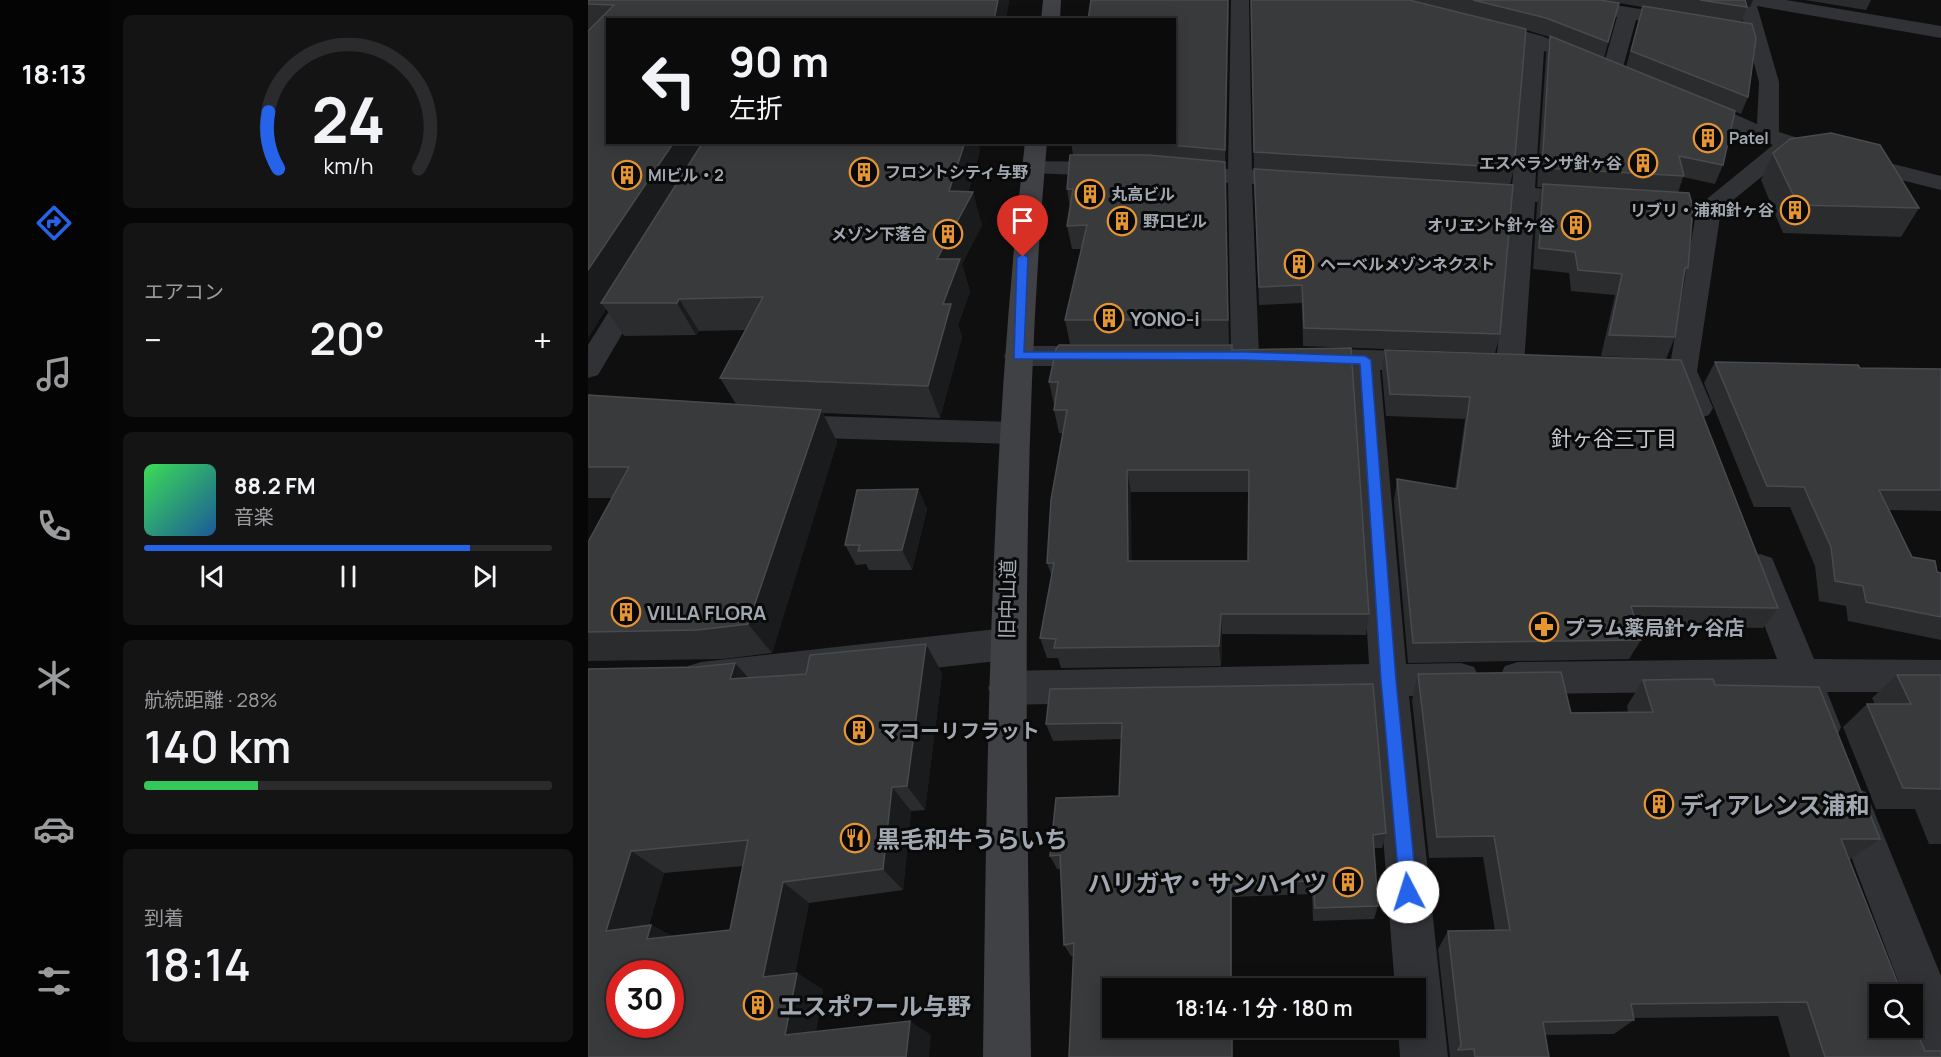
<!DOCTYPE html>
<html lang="ja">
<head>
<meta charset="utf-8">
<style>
  :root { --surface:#0b0b0c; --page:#141415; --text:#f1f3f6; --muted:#9a9b9d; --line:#2b2b2d; --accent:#2563eb }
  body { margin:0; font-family:Manrope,"Noto Sans JP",sans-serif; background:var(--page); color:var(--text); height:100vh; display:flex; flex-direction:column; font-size:22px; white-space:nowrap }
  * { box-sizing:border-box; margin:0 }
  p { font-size:20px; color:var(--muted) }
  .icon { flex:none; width:33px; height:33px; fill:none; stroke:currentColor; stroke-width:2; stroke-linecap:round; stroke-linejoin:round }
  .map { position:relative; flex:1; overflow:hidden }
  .details { display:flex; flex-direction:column; gap:15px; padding:15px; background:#060607; width:480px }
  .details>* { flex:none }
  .guide { position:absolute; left:18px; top:18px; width:570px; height:126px; border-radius:0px; box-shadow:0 3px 15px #0003,0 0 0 2px var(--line); background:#0b0b0c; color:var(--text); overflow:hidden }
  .fabs { position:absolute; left:1281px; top:984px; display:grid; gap:12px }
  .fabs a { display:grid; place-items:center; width:54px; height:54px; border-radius:0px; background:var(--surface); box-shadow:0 3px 15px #0003,0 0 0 2px var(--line); font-size:30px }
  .speed { position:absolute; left:18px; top:960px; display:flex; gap:12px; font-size:30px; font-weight:700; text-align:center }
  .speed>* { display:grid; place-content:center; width:78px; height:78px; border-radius:50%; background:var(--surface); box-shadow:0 3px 15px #0003,0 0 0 2px var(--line); line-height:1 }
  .speed .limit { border:9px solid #d22; background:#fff; color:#111 }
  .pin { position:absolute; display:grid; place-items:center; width:51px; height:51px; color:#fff; margin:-62px -26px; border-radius:50% 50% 50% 0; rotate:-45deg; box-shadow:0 0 6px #0007 }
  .pin .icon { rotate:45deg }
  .me { position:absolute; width:66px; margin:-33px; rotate:355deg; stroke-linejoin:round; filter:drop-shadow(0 0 4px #0008) }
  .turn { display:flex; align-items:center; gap:21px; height:126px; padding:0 24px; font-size:27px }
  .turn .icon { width:78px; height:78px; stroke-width:2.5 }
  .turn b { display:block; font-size:42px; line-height:51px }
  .big { font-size:45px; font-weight:600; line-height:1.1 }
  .details .widget { flex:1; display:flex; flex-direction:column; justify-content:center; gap:9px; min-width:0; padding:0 21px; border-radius:9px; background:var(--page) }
  .details .dial { align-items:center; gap:0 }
  .dial svg { height:156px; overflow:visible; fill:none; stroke:var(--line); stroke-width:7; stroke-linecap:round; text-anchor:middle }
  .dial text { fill:var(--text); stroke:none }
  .song { display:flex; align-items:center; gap:18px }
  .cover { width:72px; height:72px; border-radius:9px; background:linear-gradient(135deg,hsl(130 70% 55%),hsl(210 70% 35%)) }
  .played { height:6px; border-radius:3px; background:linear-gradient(90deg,var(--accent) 80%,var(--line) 80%) }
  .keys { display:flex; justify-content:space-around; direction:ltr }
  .heat { display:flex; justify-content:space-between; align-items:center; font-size:33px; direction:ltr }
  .charge { height:9px; border-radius:4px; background:linear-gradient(90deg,#34c759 28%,var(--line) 0) }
  .trip { position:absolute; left:514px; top:978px; width:324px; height:60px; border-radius:0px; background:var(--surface); box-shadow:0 3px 15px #0003,0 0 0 2px var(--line); font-weight:600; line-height:60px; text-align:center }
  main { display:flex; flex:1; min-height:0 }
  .tabs { display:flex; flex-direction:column; width:108px; justify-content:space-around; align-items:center; background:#040405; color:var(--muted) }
  .tabs .icon { width:42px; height:42px }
  .tabs .selected { color:var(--accent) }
  .tabs b { font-size:27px; color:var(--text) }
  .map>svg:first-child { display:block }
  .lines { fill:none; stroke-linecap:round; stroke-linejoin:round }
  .street { fill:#313235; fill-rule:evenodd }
  .secondary { fill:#3f4145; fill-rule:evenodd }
  .wall { fill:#2b2c2e; fill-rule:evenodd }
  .shaded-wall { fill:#1a1b1c }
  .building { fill:#383a3c; stroke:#484b4e; stroke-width:1.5; fill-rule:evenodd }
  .route { fill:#2563eb; stroke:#184099; stroke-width:1.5 }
  .labels { text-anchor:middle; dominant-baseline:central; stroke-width:6; stroke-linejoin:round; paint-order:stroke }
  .far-poi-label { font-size:16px; font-weight:bold; fill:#a1a8b1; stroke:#0a0a0b; text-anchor:start }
  .poi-label { font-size:20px; font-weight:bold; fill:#a1a8b1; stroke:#0a0a0b; text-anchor:start }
  .street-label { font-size:20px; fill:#a1a8b1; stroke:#0a0a0b }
  .neighbourhood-label { font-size:21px; fill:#c2c6cd; stroke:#0a0a0b }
  .near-poi-label { font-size:24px; font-weight:bold; fill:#a1a8b1; stroke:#0a0a0b; text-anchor:start }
</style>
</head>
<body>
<main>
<nav class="tabs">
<b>18:13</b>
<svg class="icon selected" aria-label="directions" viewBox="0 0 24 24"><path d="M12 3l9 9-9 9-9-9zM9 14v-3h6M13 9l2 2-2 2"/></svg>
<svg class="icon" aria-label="music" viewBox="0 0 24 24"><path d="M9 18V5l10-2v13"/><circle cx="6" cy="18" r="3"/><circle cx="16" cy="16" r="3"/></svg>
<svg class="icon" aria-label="phone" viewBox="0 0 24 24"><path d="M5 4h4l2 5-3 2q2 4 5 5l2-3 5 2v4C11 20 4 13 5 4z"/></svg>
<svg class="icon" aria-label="climate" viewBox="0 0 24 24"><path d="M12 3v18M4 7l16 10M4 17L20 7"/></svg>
<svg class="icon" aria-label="car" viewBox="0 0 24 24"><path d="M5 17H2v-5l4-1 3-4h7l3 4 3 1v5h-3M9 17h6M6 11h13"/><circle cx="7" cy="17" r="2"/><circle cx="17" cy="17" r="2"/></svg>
<svg class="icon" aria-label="filters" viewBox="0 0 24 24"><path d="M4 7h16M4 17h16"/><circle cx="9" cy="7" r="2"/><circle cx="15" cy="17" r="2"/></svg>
</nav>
<section class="details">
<div class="widget dial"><svg viewBox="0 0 100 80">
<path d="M14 69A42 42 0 1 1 86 69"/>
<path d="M14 69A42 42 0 0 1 9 40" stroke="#2563eb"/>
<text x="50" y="56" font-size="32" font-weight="700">24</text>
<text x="50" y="72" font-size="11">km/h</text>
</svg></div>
<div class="widget"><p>エアコン</p>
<div class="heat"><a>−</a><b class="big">20°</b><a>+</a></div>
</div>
<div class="widget">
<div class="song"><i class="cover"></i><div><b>88.2 FM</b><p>音楽</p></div></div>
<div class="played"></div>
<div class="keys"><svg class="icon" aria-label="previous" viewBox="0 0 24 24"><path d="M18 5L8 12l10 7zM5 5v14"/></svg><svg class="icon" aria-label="pause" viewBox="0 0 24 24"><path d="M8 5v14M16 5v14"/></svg><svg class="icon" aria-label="next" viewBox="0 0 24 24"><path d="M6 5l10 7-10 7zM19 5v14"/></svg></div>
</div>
<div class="widget"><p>航続距離 · 28%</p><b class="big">140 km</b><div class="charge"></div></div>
<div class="widget"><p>到着</p><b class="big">18:14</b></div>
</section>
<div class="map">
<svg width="1353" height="1057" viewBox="0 0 1353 1057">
  <rect width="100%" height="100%" fill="#0f0f10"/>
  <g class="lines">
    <path class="street" d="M643 0H661L664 170 720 176 724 181 720 186 712 188 664 184 671 356 667 363 657 366 647 363 643 356 640 183 585 177 581 172 585 167 593 165 640 169Z
      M954 0H997L1095 16 1105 22 1095 28 1048 20 1034 71 1031 75H1017L1014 71 1029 17 963 6Z
      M1149 0H1198L1353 26V38L1169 6 1191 82V132L1226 143 1229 148 1226 153 1218 155 1205 151 1133 210 1109 371 1125 408 1121 415 1110 419 1099 415 1081 371 1109 207 1185 145 1096 109 1093 104 1096 99H1112L1169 124 1171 82Z
      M893 20 954 36 1008 58 1011 62 1008 66 1001 68 956 51 947 188 1005 194 1009 199 1005 204 997 206 947 202 936 365 932 372 922 375 912 372 908 365 923 200 873 195 869 190 873 185 881 183 924 186 937 43 886 30 883 26Z
      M1265 154 1353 176V190L1257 166 1254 161 1257 156Z
      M445 161 527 162 535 164 539 169 535 174 527 176 437 173 433 168 437 163Z
      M50 277 59 279 63 285 10 375 0 378V345L41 279Z
      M430 346H512L522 349 526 356 522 363 512 366H430L420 363 416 356 420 349Z
      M720 348 842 352 852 355 856 362 852 369 842 372 792 370 818 664 873 663 886 667 892 679 886 691 873 695 821 696 860 1057H812L810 1028H828V988H807L784 697 419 705 406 700 400 688 406 676 419 671 781 664 763 369 710 365 706 358 710 351Z
      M197 415 426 422 437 425 441 433 437 441 426 444 197 437 186 434 182 426 186 418Z
      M1172 554 1184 558 1226 659 1353 660V692H1239L1253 727 1248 739 1234 745 1220 739 1201 691 930 694 917 690 911 678 917 666 930 662 1189 659 1155 568 1160 558Z
      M418 628 431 633 436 644 431 655 418 660 113 694 100 690 94 678 100 666 113 662Z
      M1264 786 1278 792 1353 976V1057L1336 1051 1324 1020V994H1315L1244 806 1250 792Z"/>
    <path class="secondary" d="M455 0H473L472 20H453Z
      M437 142H459C432 447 438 751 443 1057H395C399 751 402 447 437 142Z"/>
  </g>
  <path class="wall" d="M0 0H421L418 20H20V142H390L392 151 380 192 394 225 374 264 382 292 370 325 374 337 352 418 235 413 249 442 184 653 135 659 0 661V542L24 498H0V395L148 404 132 378 157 330 111 331 108 335 36 336 18 309 0 338Z
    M503 0H641L637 166 641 344H482L477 320 494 249H484L479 226 482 208 479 189 485 155 483 142H586Z
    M663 0H1165L1162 7H1159L1153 22 1160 97 1153 114 1146 111 1135 165 1127 184 1095 177 1090 193 1100 268 1095 280 1087 337 1078 359 1013 356 1027 295 983 291 981 273 945 269 949 205 954 187H949L958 54 962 37 938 30 926 168 922 185 666 169ZM1031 3 1054 7 1038 67 1016 58Z
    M1217 0H1283L1278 10Z
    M1185 153 1331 208 1313 237 1195 233 1173 180Z
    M666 169 912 334 907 353 715 346 714 303 671 305Z
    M644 350 781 614 778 635 634 634 633 666 473 668 470 658H459L452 638 464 577 459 563 475 433H471L466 410V405L461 382ZM543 492H661L660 561H543Z
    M797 350 1093 360 1190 608 1175 628 1049 626 1053 640 1041 659 820 663 806 501 809 479 867 489 877 419 798 416 794 372Z
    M1127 362 1272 368 1353 369V511L1301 510 1324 557 1349 572 1353 573V640L1260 621 1258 606 1231 601 1227 566 1202 507H1166L1116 383Z
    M330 489 339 509 324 570H281L278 564 268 565 257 545Z
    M0 669 160 678 354 673 337 810 323 811 315 890 221 903 207 973H209L235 990 228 1031 343 1035 0 1057ZM155 866 142 930 84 936 63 925H61L76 873Z
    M830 674 983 713 1040 712 1039 706 1055 680 1127 685 1292 839 1261 860 1337 1051 1353 1057H1202L1190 1016 1046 1018V1020L1026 1034 957 1035 961 1057H862L850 949 860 931H907L895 857 841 858 824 700Z
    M1309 675H1353V844H1341L1327 809H1288L1255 727 1279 704H1287L1284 698Z
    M785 684 798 833 794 848H786L790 906 786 919 725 921 724 894 644 897V988H525V1028H645V1057H481L486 956H483L476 945 473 869H469L462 856 468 798 531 796 533 739 465 741 458 724 462 689Z"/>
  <path class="shaded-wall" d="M410 0H421L418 20H406Z
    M640 0H641L638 167 637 150Z
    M1156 0H1165L1162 7H1158Z
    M86 142H123L13 303 18 309 0 338V270Z
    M377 142H390L392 151 372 216 385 192 394 225 374 264 382 292 370 325 374 337 352 418 340 386 355 304 349 259 361 191Z
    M91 299 111 331 108 335 89 303Z
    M233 410 249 442 184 653 160 624Z
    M539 470 543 492 544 582 540 561Z
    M330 489 339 509 324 570 314 550Z
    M633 614 634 634 633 666 631 646Z
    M338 644 354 673 337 810 319 786Z
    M147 663 172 691 142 679Z
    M304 787 323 811 315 890 295 869Z
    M43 851 76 873 54 949 18 931Z
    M195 882 221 903 203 993 175 977Z
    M643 884 644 897V988H643Z
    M63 925 97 943 59 939Z
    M209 973 235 990 225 1048 197 1035Z
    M322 1021 343 1035 341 1057H318Z
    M644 1028H645V1057H644Z"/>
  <path class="building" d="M0 0H410L406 20H20V142H86L0 270V31L26 5 0 4Z
    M503 0H640L637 150 561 143 540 142H586V20H500Z
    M663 0H821L938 29 926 168 666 152Z
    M885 0H1012L1031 3 1020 42 958 18Z
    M1112 0H1157L1159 7Z
    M1055 6 1164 24 1168 38 1160 97 1043 51Z
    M962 36 1147 111 1135 165 1091 156 1096 176 954 168Z
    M1243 133 1292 145 1331 208 1210 205 1185 153 1202 139Z
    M115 142H377L361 191 385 192 349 259H372L355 304H363L340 386 132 378 175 297 91 299 89 303H13Z
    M482 155H560L637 162 640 320H477L499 225 479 226 485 189H479Z
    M666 169 925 185 912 334 716 328 714 285 671 287Z
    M955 184 1101 193 1105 207 1100 268H1097L1087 337 1021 335 1034 274 990 270 987 252 951 248Z
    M471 345H644V350L763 348 781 614H633L631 646 466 648 468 639 452 638 466 563H459L463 500 479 410H466L470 382H461L468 349ZM539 470H661L660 561H540Z
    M797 350 1093 360 1190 608 1043 606 1053 640 825 643 809 479 869 489 882 397 802 394Z
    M1127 362 1270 365 1272 368 1353 369V490H1291L1324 557 1347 561 1349 572 1353 573V617L1278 602 1275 586 1247 581 1243 547 1216 487 1179 486Z
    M0 395 233 410 160 624 109 630 0 632V542L41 467H0Z
    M330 489 314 550 270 551 272 545H257L269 490Z
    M338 644 319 786 304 787 295 869 195 882 175 977 209 973 197 1035 322 1021 318 1057H0V669L109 667 147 663 142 679 218 674 222 655ZM160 840 142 930 59 939 63 925 18 931 43 851ZM32 974H82V1024H32Z
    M973 672 983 713 1065 712 1055 680 1125 679 1127 685 1231 687 1292 839H1253L1314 994H1292V1028H1324V1021L1337 1051H1353V1057H1237L1219 1002 1043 1004 1046 1020 955 1022 961 1057H887L886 1049 870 1050 873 1045 860 931 922 930 906 836 849 837 830 674Z
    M1309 675H1353V789L1315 788 1279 704H1323Z
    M785 684 798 833 785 835 790 906 727 908 725 881 643 884V988H525V1028H644V1057H481L486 943 476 945 472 855 462 856 468 798 531 796 534 723 458 724 462 689Z"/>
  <path class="route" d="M435 254 440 257 436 352H657L777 356 783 360 808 680 829 892 827 898 820 901 814 898 812 892 793 680 772 364 657 360 426 359 429 257Z"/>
  <defs>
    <g id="building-ring" transform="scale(1.5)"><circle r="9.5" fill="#0a0a0b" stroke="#e59532" stroke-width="1.5"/><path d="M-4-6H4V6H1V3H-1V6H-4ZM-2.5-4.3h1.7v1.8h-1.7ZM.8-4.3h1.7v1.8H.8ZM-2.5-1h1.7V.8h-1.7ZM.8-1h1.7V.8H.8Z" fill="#e59532"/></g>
    <g id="pharmacy-ring" transform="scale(1.5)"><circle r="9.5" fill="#0a0a0b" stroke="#e59532" stroke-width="1.5"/><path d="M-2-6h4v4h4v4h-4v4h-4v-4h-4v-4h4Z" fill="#e59532"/></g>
    <g id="restaurant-ring" transform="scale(1.5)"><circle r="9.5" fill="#0a0a0b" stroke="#e59532" stroke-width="1.5"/><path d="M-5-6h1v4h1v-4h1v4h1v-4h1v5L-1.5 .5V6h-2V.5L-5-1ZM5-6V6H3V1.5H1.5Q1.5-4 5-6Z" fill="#e59532"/></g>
  </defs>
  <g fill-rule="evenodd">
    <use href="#building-ring" x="1120" y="138"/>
    <use href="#building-ring" x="1055" y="163"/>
    <use href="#building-ring" x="276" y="172"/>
    <use href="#building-ring" x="39" y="175"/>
    <use href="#building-ring" x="502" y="194"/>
    <use href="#building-ring" x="1207" y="210"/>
    <use href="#building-ring" x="534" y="221"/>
    <use href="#building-ring" x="988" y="225"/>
    <use href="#building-ring" x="360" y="234"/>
    <use href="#building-ring" x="711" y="264"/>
    <use href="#building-ring" x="521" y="318"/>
    <use href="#building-ring" x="38" y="612"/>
    <use href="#pharmacy-ring" x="956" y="627"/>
    <use href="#building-ring" x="271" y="730"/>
    <use href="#building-ring" x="1071" y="804"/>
    <use href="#restaurant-ring" x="267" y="838"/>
    <use href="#building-ring" x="760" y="882"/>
    <use href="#building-ring" x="170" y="1005"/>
  </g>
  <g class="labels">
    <g class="far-poi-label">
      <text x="1141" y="138">Patel</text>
      <text x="1034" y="163" text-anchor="end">エスペランサ針ヶ谷</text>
      <text x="297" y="172">フロントシティ与野</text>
      <text x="60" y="175">MIビル・2</text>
      <text x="523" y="194">丸高ビル</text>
      <text x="1186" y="210" text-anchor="end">リブリ・浦和針ヶ谷</text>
      <text x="555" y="221">野口ビル</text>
      <text x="967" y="225" text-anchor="end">オリヱント針ヶ谷</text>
      <text x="339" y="234" text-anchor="end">メゾン下落合</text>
      <text x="732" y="264">ヘーベルメゾンネクスト</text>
    </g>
    <g class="poi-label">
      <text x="542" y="318">YONO-i</text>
      <text x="59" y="612">VILLA FLORA</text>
      <text x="977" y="627">プラム薬局針ヶ谷店</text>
      <text x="292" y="730">マコーリフラット</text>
    </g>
    <g class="street-label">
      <text transform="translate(419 599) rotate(-89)">旧中山道</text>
    </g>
    <g class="neighbourhood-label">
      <text x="1026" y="438">針ヶ谷三丁目</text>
    </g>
    <g class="near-poi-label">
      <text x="1092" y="804">ディアレンス浦和</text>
      <text x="288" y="838">黒毛和牛うらいち</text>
      <text x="739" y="882" text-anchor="end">ハリガヤ・サンハイツ</text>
      <text x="191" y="1005">エスポワール与野</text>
    </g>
  </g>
</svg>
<div class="fabs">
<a><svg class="icon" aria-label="search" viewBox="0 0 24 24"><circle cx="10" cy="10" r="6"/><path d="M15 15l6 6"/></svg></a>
</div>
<div class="speed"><div class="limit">30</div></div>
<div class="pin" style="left:435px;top:257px;background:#d93025"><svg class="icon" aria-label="arrive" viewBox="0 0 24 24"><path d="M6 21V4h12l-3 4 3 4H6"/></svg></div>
<svg class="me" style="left:820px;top:892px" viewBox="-20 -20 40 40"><circle r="19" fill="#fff"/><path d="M0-13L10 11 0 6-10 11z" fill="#2563eb"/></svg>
<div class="trip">18:14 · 1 分 · 180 m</div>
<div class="guide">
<div class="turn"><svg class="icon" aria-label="left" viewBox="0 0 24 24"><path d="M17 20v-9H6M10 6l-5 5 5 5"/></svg><div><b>90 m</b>左折</div></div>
</div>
</div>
</main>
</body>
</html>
